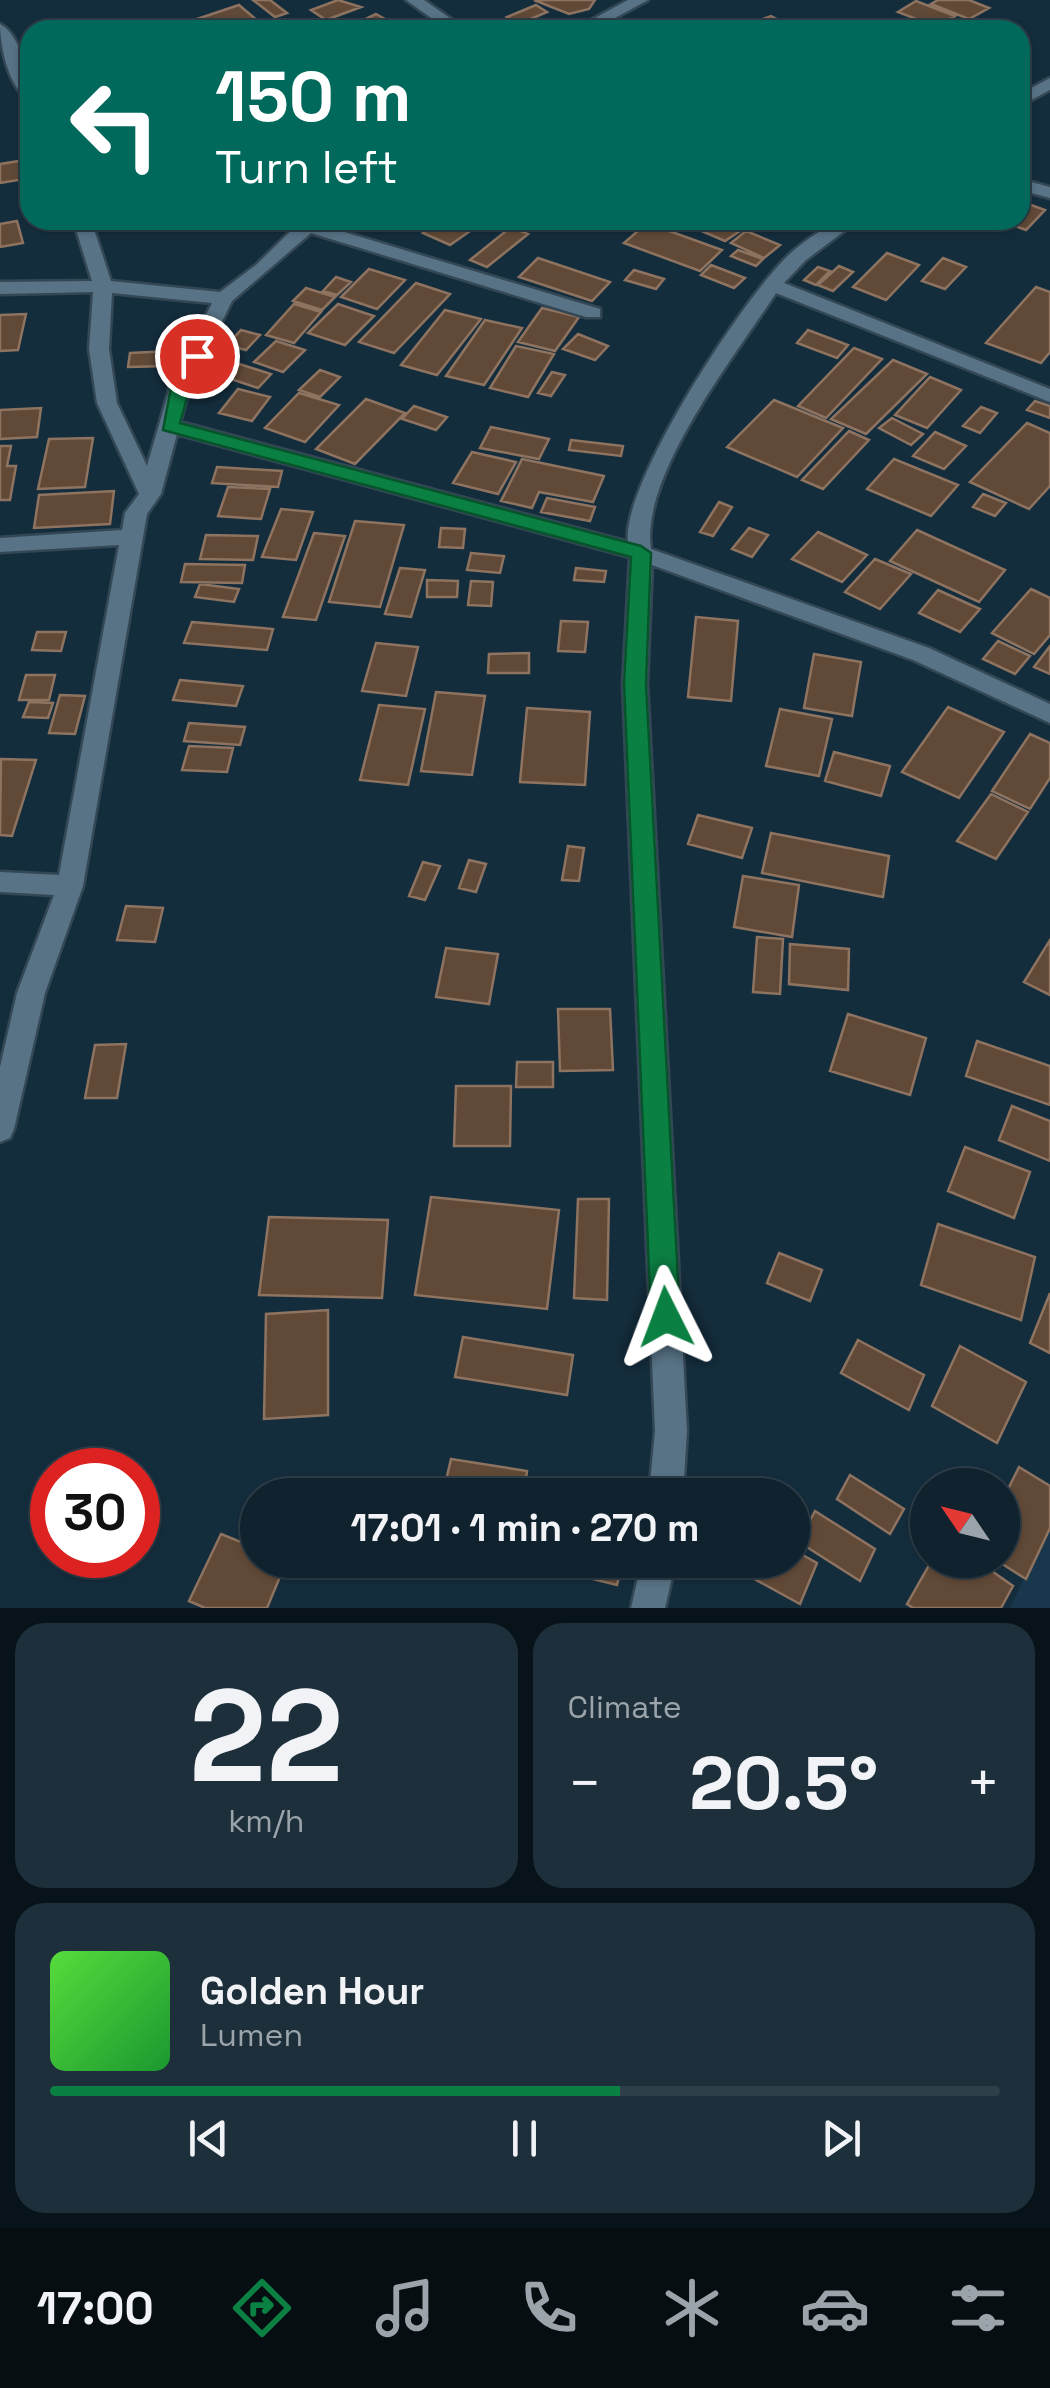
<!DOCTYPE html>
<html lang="en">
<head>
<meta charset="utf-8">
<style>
  :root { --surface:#0f222e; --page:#1d2f3a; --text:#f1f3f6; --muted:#9ba4aa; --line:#2f3f4a; --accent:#0b8043 }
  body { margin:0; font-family:"Space Grotesk",sans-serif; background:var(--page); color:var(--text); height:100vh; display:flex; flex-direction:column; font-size:38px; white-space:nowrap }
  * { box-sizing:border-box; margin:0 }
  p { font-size:32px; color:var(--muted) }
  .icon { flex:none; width:55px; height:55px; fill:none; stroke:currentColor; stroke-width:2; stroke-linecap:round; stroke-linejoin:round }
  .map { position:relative; height:1608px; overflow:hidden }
  .sheet { display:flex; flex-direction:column; gap:15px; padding:15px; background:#081319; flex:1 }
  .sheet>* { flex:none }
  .top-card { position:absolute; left:20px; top:20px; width:1010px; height:210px; border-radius:30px; box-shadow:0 2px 8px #0004,0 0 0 2px var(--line); background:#00695c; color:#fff; overflow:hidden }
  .needle { width:65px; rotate:305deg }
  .controls { position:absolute; left:910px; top:1468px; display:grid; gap:20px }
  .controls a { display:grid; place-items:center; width:110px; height:110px; border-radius:50%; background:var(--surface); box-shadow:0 2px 8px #0004,0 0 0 2px var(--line); font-size:50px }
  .speed { position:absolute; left:30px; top:1448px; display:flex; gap:20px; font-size:50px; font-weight:700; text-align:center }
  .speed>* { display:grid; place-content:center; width:130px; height:130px; border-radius:50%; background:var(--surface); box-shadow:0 2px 8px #0004,0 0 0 2px var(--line); line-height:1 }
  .speed .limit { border:15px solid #d22; background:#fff; color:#111 }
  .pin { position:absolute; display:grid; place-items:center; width:85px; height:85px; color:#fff; margin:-42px; border:5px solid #fff; border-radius:50%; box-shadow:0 2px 10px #0007 }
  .me { position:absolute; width:110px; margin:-55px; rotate:357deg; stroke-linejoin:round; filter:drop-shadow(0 0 8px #0008) }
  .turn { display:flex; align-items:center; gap:35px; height:210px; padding:0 30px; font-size:45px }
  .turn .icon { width:130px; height:130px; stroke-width:2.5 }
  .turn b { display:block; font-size:70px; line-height:85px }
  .big { font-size:75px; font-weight:700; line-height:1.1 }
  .sheet .card { flex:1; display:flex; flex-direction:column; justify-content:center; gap:15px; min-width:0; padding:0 35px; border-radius:30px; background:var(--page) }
  .sheet .dial { align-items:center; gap:0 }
  .dial b { font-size:130px; line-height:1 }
  .song { display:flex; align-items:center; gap:30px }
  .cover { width:120px; height:120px; border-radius:15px; background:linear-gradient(135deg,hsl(110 70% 55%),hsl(130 70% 35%)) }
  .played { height:10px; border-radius:5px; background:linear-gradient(90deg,var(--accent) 60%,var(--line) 60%) }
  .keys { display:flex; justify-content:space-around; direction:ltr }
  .heat { display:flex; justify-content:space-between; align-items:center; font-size:55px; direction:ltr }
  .sheet .tiles { flex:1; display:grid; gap:15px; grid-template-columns:1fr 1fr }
  .card:last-child { grid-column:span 2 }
  .trip { position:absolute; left:240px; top:1478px; width:570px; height:100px; border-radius:50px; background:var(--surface); box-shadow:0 2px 8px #0004,0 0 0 2px var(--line); font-weight:700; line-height:100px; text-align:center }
  .menu { display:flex; height:160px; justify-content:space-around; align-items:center; background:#060e12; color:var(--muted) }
  .menu .icon { width:70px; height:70px }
  .menu .on { color:var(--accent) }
  .menu b { font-size:45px; color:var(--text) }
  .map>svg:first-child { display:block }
  .built { fill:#18374c }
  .building { fill:#614937; stroke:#8d7360; stroke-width:2.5 }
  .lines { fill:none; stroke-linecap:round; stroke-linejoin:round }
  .minor-casing { stroke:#344755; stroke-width:5 }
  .minor { fill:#587386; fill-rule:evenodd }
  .route { fill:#0b8043; stroke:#07532c; stroke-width:2.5 }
</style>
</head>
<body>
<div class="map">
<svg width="1050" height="1608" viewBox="0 0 1050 1608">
  <rect width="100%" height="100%" fill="#142d3d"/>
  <path class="built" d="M1050 1523V1608H1010Z"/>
  <path class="building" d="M253 0H270L287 13 275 17Z
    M338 0 361 7 326 20 311 10Z
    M534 0H595L589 9 569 14Z
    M938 0H969L989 8 969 19 931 4Z
    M916 1 955 16 937 27 898 12Z
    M239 5 259 22 233 30H206L194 20Z
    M536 5 547 12 519 24 507 17Z
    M376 14 403 29 363 30 353 25Z
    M771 16 797 30H773L757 21Z
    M19 161 24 179 0 183V164Z
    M1020 201 1045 210 1026 230 999 220H1020Z
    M442 220H479L483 222 450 245 423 233Z
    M676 220H722L743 229 725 241Z
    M17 221 23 243 0 247V224Z
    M647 223 722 250 700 271 624 243Z
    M511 227 528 234 487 267 470 260Z
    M746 231 780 245 764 258 731 243Z
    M738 250 763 259 756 266 731 256Z
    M887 253 919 265 886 300 853 287Z
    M538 258 610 282 592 301 519 277Z
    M943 258 966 267 945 289 922 281Z
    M711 265 745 278 734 288 701 275Z
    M839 266 853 272 833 291 818 285Z
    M818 267 830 271 816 285 804 280Z
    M369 269 405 280 377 309 341 297Z
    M634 270 664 279 656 289 625 280Z
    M336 277 351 282 337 295 323 291Z
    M416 283 450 294 394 353 359 342Z
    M1036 287 1050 292V352L1041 363 986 343Z
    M306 288 335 297 322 310 293 301Z
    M294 304 321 312 294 343 266 335Z
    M338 304 374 316 345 345 308 333Z
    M542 308 579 317 555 351 518 342Z
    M445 310 481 319 437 375 401 365Z
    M26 314 18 350 0 351V315Z
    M485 320 522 328 484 385 446 376Z
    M241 330 260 335 246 350 227 345Z
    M808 330 848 345 837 358 797 343Z
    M578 334 608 346 595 360 563 349Z
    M276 341 305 350 283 372 254 362Z
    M516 346 554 354 528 397 490 388Z
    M854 348 882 359 826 418 798 406Z
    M171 351 170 366 128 367 130 353Z
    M893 360 927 374 866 434 831 419Z
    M236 363 271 374 258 388 222 376Z
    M320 370 340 377 320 397 299 390Z
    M552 372 565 375 551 396 538 393Z
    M930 377 961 390 927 428 895 415Z
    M238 389 270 397 252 421 219 413Z
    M299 393 339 405 305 442 265 428Z
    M366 399 405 413 355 464 316 449Z
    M774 400 843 428 797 477 727 447Z
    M1035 401 1050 406V418L1027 410Z
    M414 406 447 417 436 430 402 419Z
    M981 407 997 413 980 433 963 426Z
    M41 408 37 437 0 439V410Z
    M892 418 923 434 911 445 879 428Z
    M1027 423 1050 433V486L1029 509 970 482Z
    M491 427 549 439 539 459 480 448Z
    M849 431 869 440 823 489 802 480Z
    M935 432 966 446 944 469 913 456Z
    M93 438 85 487 38 489 49 439Z
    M571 440 623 446 621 456 569 450Z
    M0 446H11L7 466H16L10 500H0Z
    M472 452 516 462 498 494 453 483Z
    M522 459 604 476 593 502 539 492 532 508 501 501Z
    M894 459 958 485 931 516 867 489Z
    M217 467 282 471 278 487 212 483Z
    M228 487 270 489 261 519 218 516Z
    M114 491 110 524 34 528 39 495Z
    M983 494 1006 503 995 516 973 507Z
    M547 498 595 507 590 521 541 512Z
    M719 502 732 507 713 536 700 532Z
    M281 509 313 512 296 560 262 557Z
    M355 521 404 525 380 607 329 602Z
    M441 528 465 529 463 548 439 547Z
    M749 528 768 535 752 557 732 549Z
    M917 530 1005 570 979 602 890 561Z
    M818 532 867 555 842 582 792 559Z
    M314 533 345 536 316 620 283 617Z
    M206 535 258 536 253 560 200 559Z
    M471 553 504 556 500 573 467 570Z
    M875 559 911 574 880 609 845 592Z
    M185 564 245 565 242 583 181 582Z
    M400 568 425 570 411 617 385 614Z
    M576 568 606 571 604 582 574 580Z
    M427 580 458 581 457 597H427Z
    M471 581 493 582 491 606 468 605Z
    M200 584 239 589 234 602 195 597Z
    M1031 589 1050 598V635L1034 654 992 633Z
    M938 590 980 609 960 632 919 613Z
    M696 617 738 621 731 701 688 697Z
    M561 621 588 622 585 652 558 651Z
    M192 622 273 629 267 650 184 643Z
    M37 632H66L61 651 32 650Z
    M998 641 1030 656 1015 674 983 659Z
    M376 643 418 647 406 696 362 691Z
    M1050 646V674L1034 667Z
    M529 653V673H488L489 654Z
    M814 654 861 662 852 716 804 708Z
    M26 675H55L49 700H19Z
    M180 680 243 686 236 706 173 700Z
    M436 692 485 696 472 775 421 771Z
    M60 695 85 696 75 734 49 733Z
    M29 702 53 703 48 718 23 717Z
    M379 705 425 709 408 785 360 780Z
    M948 707 1004 732 959 798 902 772Z
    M527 708 590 712 585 785 520 782Z
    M780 709 832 719 819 776 766 766Z
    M189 723 245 727 240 745 184 741Z
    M1030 734 1050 743V778L1030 809 992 791Z
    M189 746 233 748 227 772 182 770Z
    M834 752 890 766 881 796 825 781Z
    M1 759 36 760 12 836 0 835Z
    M991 794 1028 812 996 859 957 841Z
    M698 815 752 828 742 858 688 844Z
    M771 833 889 856 883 897 762 873Z
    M568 846 584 848 579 881 562 880Z
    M469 860 486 864 476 892 459 888Z
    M423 862 440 866 425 900 409 896Z
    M743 876 799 885 792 937 734 927Z
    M126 906 163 908 155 942 117 940Z
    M757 937 783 939 780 994 753 992Z
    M1050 940V995L1024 982Z
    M790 944 849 949 848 990 789 984Z
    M446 948 498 954 489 1004 436 997Z
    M558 1009H610L613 1070 560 1071Z
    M848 1014 926 1038 910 1095 830 1071Z
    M977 1041 1050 1066V1105L966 1076Z
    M126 1044 117 1098H85L95 1045Z
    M517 1062H553V1087H516Z
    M456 1086H511L510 1146H454Z
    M1012 1106 1050 1121V1161L999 1140Z
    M965 1147 1030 1172 1014 1218 948 1191Z
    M431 1197 559 1210 547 1309 415 1295Z
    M578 1199H609L607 1300 574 1298Z
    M269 1217 388 1220 382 1298 259 1295Z
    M938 1224 1035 1257 1021 1320 921 1285Z
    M779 1253 822 1270 810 1301 767 1283Z
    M1050 1293V1353L1030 1343Z
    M328 1310V1415L264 1419 266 1314Z
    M463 1337 573 1355 567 1395 455 1377Z
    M858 1340 924 1375 909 1410 841 1373Z
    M960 1346 1026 1382 997 1443 932 1406Z
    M451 1459 527 1471 524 1495 445 1485Z
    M1019 1467 1050 1486V1528L1026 1579 996 1560H1002V1501Z
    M850 1475 904 1509 890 1534 837 1499Z
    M815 1511 875 1549 860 1581 799 1542Z
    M221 1534 258 1549V1560H287L267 1608H205L189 1601Z
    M792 1549 817 1563 800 1604 738 1570 742 1560H792Z
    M516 1560H623L617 1585Z
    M932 1560H976L1013 1586 1001 1608H913L907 1604Z"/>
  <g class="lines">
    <g class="minor-casing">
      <path id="minor" d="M406 0H424L467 30H448Z
        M628 0H648L593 30H573Z
        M0 24C21 35 30 78 30 100 9 90 0 46 0 24Z
        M1050 78V90L1020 106V94Z
        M1020 179 1050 187V198L1020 190Z
        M73 220H91L111 281 220 292 256 265 300 222 324 220 321 225 600 309V317H586L311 233 232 301 190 387 180 422 628 542C620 486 747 291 792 252 812 235 833 220 859 220L806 260 784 283 1050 389V402L776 293C736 355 640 475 651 549L929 648 1050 704V723L913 660 652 565 647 684 687 1431 683 1495H649L655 1431 623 684 630 557 177 434 161 494 147 514 83 886 45 993 14 1129 10 1138 0 1142V1067L17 993 54 895 0 892V872L59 875 119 545 0 552V538L122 530 125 513 139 494 97 403 89 349 93 292 0 294V282L92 281ZM112 293 212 303 170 387 147 466 117 403 109 349Z
        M642 1560H676L665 1608H631Z"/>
    </g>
    <use href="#minor" class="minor"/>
  </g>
  <path class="route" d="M197 350 206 356 190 387 180 423 641 546 651 553 646 684 680 1317 675 1327 666 1331 656 1327 651 1317 624 684 631 557 163 430 171 387 191 352Z"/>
</svg>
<div class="controls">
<a><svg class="needle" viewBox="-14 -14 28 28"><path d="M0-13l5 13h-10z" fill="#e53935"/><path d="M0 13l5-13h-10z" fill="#9ba4aa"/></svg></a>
</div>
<div class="speed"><div class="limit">30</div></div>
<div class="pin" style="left:197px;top:356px;background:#d93025"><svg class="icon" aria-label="arrive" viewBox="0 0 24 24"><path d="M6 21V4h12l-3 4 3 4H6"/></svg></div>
<svg class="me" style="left:666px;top:1317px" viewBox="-20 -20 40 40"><path d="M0-17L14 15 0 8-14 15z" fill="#0b8043" stroke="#fff" stroke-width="4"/></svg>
<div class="trip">17:01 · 1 min · 270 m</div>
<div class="top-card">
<div class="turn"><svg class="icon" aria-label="left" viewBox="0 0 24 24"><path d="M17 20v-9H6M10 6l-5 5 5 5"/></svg><div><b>150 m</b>Turn left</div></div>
</div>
</div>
<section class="sheet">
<div class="tiles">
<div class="card dial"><b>22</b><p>km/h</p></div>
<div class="card"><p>Climate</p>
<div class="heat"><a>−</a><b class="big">20.5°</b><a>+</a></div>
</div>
<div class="card">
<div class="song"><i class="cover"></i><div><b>Golden Hour</b><p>Lumen</p></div></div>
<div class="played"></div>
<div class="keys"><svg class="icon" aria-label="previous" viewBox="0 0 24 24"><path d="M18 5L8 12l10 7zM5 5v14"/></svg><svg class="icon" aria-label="pause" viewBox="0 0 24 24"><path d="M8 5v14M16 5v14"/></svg><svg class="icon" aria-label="next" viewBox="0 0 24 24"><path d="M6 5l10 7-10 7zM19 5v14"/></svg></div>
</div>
</div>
</section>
<nav class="menu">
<b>17:00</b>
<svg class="icon on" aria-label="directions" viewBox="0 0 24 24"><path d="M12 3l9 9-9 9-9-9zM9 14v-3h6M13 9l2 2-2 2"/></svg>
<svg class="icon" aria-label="music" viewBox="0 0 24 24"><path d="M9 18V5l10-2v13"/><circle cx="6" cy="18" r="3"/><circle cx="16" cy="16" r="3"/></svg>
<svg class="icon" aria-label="phone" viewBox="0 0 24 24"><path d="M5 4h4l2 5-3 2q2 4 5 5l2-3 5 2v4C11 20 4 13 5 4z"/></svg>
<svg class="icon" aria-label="climate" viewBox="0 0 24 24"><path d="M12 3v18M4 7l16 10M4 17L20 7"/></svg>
<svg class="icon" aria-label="car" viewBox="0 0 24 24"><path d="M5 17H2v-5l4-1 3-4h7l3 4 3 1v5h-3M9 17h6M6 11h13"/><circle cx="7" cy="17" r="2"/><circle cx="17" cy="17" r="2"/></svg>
<svg class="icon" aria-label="filters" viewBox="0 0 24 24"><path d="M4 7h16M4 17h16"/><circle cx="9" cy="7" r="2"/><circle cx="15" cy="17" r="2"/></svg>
</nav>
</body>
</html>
